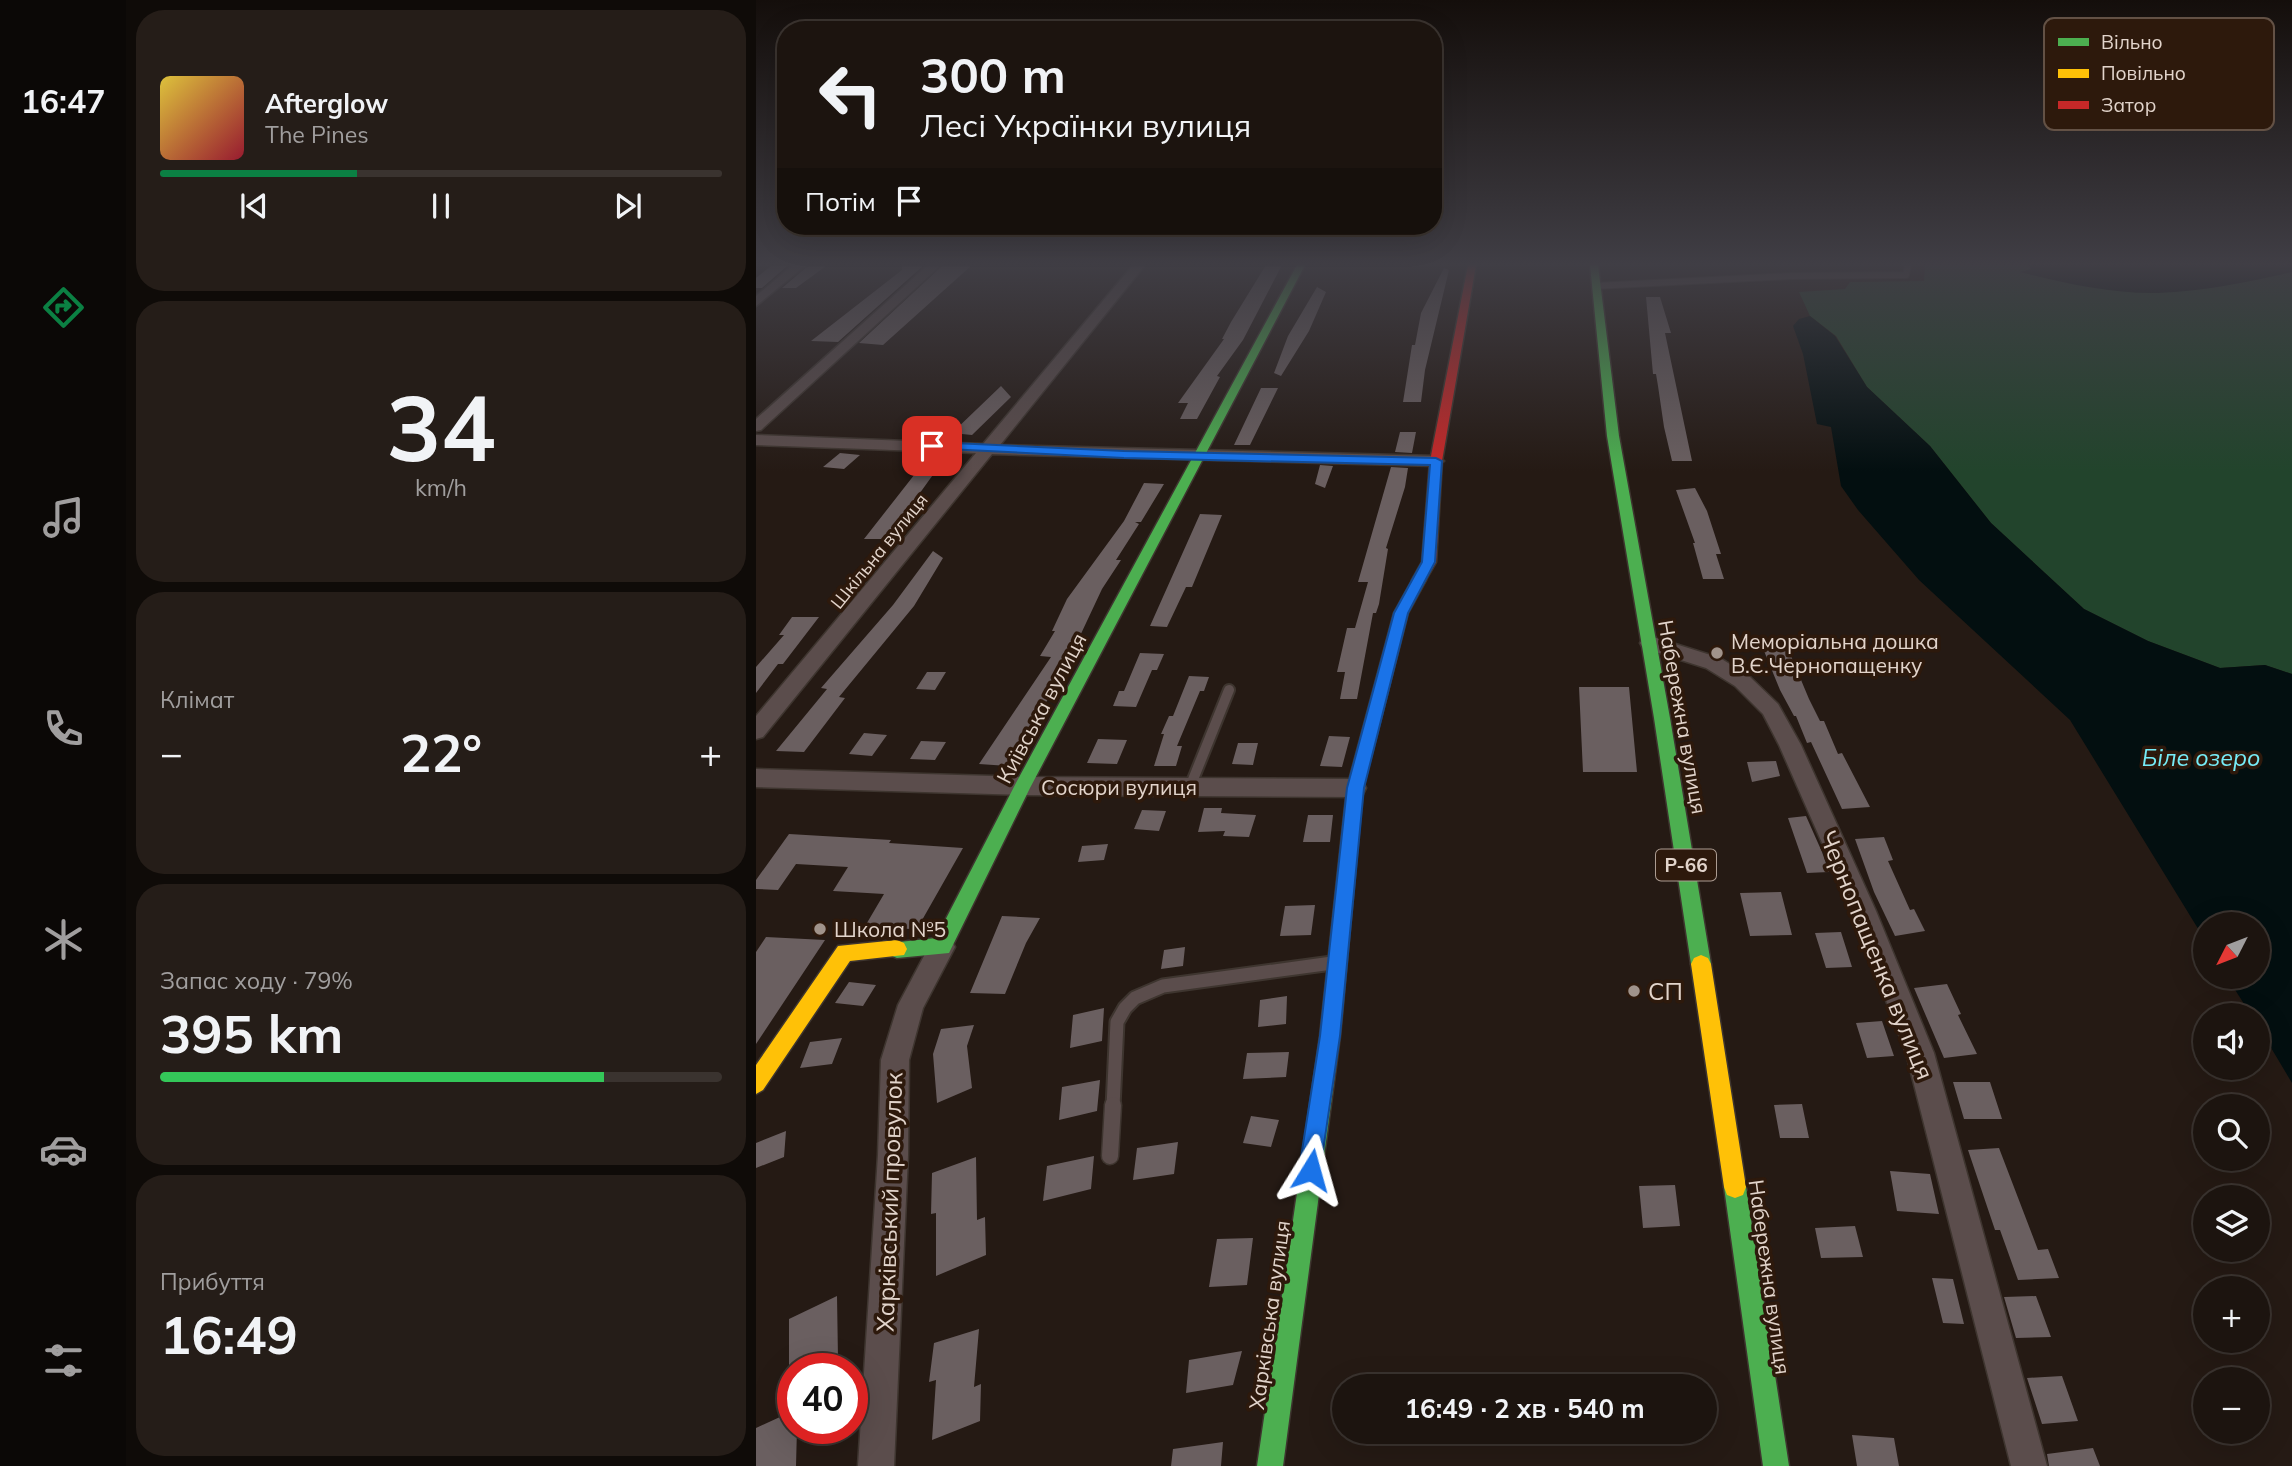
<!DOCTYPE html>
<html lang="uk">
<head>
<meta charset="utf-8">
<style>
  :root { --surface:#1c140f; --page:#251d18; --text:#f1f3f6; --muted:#a09e9e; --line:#3a332f; --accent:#0b8043 }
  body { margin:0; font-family:Mulish,sans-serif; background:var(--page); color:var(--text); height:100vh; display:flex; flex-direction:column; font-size:26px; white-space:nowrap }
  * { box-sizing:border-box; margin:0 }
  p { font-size:23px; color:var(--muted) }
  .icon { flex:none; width:38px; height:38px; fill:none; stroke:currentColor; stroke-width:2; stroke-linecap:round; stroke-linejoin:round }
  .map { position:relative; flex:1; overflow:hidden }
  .side { display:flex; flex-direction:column; gap:10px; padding:10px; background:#0f0b08; width:630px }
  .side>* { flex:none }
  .hud { position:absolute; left:21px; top:21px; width:665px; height:214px; border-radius:28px; box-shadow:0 7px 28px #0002,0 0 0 2px var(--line); background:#1c140f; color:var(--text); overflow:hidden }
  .needle { width:46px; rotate:228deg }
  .fabs { position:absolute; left:1437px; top:912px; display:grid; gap:14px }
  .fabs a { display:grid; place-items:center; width:77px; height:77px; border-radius:50%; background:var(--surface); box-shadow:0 7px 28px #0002,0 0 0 2px var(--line); font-size:35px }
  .speed { position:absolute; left:21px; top:1353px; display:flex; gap:14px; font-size:35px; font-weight:700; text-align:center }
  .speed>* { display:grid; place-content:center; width:91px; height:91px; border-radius:50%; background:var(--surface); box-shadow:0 7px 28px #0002,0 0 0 2px var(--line); line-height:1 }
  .speed .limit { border:10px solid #d22; background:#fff; color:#111 }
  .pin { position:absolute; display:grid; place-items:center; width:60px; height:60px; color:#fff; margin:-30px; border-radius:14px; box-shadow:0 4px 10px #0006 }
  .me { position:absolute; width:77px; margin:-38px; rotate:8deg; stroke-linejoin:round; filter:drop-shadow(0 0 5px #0008) }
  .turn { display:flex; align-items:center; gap:24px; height:147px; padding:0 28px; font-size:32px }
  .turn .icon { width:91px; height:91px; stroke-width:2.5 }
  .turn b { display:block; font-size:49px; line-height:60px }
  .then { display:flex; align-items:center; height:66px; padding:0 28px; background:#0003; gap:14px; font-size:26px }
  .big { font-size:52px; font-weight:700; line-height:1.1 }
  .side .widget { flex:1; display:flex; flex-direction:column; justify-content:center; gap:10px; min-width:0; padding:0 24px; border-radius:28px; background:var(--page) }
  .side .dial { align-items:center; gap:0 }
  .dial b { font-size:91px; line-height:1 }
  .song { display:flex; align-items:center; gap:21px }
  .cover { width:84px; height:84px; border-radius:10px; background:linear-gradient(135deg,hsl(50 70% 55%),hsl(350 70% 35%)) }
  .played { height:7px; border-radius:4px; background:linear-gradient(90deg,var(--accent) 35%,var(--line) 35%) }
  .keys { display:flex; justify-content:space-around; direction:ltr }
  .heat { display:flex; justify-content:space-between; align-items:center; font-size:38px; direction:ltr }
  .charge { height:10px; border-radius:5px; background:linear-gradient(90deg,#34c759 79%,var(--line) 0) }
  .trip { position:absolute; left:576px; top:1374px; width:385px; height:70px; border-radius:35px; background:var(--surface); box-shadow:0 7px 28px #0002,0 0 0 2px var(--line); font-weight:700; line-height:70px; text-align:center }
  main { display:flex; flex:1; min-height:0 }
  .tabs { display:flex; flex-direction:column; width:126px; justify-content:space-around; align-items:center; background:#0b0806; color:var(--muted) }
  .tabs .icon { width:49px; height:49px }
  .tabs .on { color:var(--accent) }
  .tabs b { font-size:32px; color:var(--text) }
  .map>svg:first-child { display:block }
  .green { fill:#22442c }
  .water { fill:#030f10 }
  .building { fill:#6a5f60 }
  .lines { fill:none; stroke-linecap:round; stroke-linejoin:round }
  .lane-far3-casing { stroke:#3e352f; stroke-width:8 }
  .lane-far2-casing { stroke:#3e352f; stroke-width:14 }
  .lane-far1-casing { stroke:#3e352f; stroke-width:17 }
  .lane-casing { stroke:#3e352f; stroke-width:19 }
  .street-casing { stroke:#3e352f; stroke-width:3 }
  .fast-casing { stroke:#3e352f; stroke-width:3 }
  .slow-casing { stroke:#3e352f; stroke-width:3 }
  .jam-casing { stroke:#3e352f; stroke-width:3 }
  .lane-far3 { stroke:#5b4d4c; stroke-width:6 }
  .lane-far2 { stroke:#5b4d4c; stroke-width:10 }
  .lane-far1 { stroke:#5b4d4c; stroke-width:13 }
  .lane { stroke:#5b4d4c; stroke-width:16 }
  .street { fill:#5b4d4c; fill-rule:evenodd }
  .fast { fill:#4caf50; fill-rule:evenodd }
  .slow { fill:#ffc107; fill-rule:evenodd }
  .jam { fill:#c62828; fill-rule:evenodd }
  .route { fill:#1a73e8; stroke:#114b97; stroke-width:2 }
  .poi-dot { fill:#a0938b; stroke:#2d190c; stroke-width:2.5 }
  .labels { text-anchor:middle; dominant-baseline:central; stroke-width:7; stroke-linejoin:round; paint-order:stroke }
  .far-street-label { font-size:18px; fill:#e2d4cb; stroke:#2d190c }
  .shield { fill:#2d190c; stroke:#ac9c92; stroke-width:2 }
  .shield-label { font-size:19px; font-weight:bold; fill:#e2d4cb }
  .poi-label { font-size:21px; fill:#e2d4cb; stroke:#2d190c; text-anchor:start }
  .street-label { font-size:21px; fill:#e2d4cb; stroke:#2d190c }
  .water-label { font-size:23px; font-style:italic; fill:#76ecf7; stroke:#2d190c }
  .near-street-label { font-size:24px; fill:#e2d4cb; stroke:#2d190c }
  .near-poi-label { font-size:24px; fill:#e2d4cb; stroke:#2d190c; text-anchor:start }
  .key { fill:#2d190c; stroke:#635145; stroke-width:2 }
  .key-label { font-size:19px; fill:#e2d4cb }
</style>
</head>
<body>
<main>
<nav class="tabs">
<b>16:47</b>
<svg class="icon on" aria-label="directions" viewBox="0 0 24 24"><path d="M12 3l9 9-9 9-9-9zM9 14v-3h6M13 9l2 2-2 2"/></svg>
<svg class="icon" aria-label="music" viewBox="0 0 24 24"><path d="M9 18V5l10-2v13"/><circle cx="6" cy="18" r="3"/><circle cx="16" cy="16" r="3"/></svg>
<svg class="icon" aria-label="phone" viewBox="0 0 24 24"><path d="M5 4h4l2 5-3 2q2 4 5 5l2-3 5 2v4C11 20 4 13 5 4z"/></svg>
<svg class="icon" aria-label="climate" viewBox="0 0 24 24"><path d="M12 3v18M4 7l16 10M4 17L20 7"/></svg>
<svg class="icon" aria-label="car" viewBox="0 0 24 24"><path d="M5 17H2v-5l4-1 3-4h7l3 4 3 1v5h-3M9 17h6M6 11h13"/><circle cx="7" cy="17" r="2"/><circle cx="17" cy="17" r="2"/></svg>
<svg class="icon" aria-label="filters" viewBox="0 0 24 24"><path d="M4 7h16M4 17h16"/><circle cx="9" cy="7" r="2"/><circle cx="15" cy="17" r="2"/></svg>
</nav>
<section class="side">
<div class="widget">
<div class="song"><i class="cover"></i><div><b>Afterglow</b><p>The Pines</p></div></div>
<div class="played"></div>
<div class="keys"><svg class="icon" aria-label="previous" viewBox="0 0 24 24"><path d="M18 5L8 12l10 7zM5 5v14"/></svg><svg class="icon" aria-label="pause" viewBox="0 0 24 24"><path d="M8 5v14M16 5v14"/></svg><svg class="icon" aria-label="next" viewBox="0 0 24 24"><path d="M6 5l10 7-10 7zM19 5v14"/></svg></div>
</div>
<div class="widget dial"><b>34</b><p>km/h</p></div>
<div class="widget"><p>Клімат</p>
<div class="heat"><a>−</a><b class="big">22°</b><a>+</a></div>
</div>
<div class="widget"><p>Запас ходу · 79%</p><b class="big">395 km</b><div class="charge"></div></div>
<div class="widget"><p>Прибуття</p><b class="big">16:49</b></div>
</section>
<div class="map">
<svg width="1536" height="1466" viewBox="0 0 1536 1466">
  <rect width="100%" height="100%" fill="#251a14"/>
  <path class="green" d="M1169 265H1536V674L1509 665 1464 668 1392 641 1328 609 1235 523 1174 446 1111 387 1080 336 1054 316 1043 292 1089 289 1094 282 1168 281Z"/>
  <path class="water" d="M1271 265H1536V272C1492 282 1448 291 1402 293 1356 294 1308 283 1264 272L1275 269Z
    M1054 316 1079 336 1111 387 1174 446 1235 523 1328 609 1392 641 1464 668 1509 665 1536 674V1083L1502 1026V1015H1495L1471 977 1502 976V924H1449V940L1314 720 1163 580 1102 510 1085 486 1075 427 1061 424 1047 354 1037 326 1043 319Z"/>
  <path class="building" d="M146 265H168L82 342 55 341 146 270Z
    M187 265H216L127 345 103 343Z
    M510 265H526L487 340 461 376 464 377 441 419H424L432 403H422L468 339H466L475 322Z
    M15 266H31L6 288H0V278Z
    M52 266H70L40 288H26Z
    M688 268 693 270 669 370 665 402H647L656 345H659L665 313Z
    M561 287 570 292 553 331 525 376 518 373 532 336Z
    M890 297H904L915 333H909L936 461H916L908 427 902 386 900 374H897Z
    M245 386 255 397 216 435 196 433Z
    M505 388H522L494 445H478Z
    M644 432H660L656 453 639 452Z
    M84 453 104 455 88 469 67 467Z
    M173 456 184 465 151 511 127 539H108Z
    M564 465 577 466 569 488 559 484Z
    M635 467 652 468 649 487 630 548 632 549 623 604 620 613H617L601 699H584L589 672H581L591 628H599L612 582H602Z
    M388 483 408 484 385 522H379L383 524 360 560H365L346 589 323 638 305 668 310 669 252 766 223 764 295 657 284 656 299 631H296L311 599 368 521Z
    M939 488 951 511 965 554H960L968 579H947L937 543H939L920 490Z
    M444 514 466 515 436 587H430L411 627 394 626Z
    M177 551 187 558 158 606 83 697 89 698 48 752 20 751 71 689 65 688 137 605Z
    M36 617H63L27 664H22L0 693V667L28 635H23Z
    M1030 644 1053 699 1064 721H1068L1082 754 1086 753 1114 807 1086 809 1055 742 1051 743 1040 716H1038L1024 690 1006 646Z
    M384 653 408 654 401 670H396L380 707 357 706 363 691H368Z
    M171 672H190L179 690 160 689Z
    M433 676 453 677 448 691H444L421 746H426L420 766H398L408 734H405L413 716H417Z
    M823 687H873L881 772H827Z
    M108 733 131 735 116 756 93 754Z
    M573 736 594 737 586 767 564 766Z
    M342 739 371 740 361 764 331 763Z
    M165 741 190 742 179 760 154 759Z
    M482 743H502L497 765 476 764Z
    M1020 761 1024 776 996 782 991 762Z
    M448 808H466L465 813 500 815 493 837 467 836 469 831 442 832Z
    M386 810 410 811 403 831 378 829Z
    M552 815H577L574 842H547Z
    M1050 816 1066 852 1073 872 1051 873 1032 818Z
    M33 834 135 840 133 843 207 848 161 929 108 928 128 894 77 891 92 867 40 864 22 890 0 889V880Z
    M1128 837 1137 860 1132 861 1154 910 1158 909 1169 931 1139 936 1118 892 1099 839Z
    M352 844 348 860 322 862 326 846Z
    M1025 892 1036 935 994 936 984 893Z
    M559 905 555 935 524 936 529 906Z
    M246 916 284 918 270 943 249 994 214 993Z
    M1085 932 1096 967 1070 968 1059 933Z
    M10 937 69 940 0 1044V952Z
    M429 947 427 966 405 969 408 950Z
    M93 982 120 985 107 1006 79 1003Z
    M1191 984 1205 1014 1202 1015 1221 1054 1188 1058 1158 988Z
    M531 996 530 1024 502 1027 504 1000Z
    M348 1008 346 1041 314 1048 317 1015Z
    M1126 1021 1138 1056 1111 1058 1100 1023Z
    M218 1025 211 1046 216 1088 181 1103 177 1054 185 1029Z
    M86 1038 76 1064 44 1068 54 1042Z
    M533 1052 530 1077 487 1079 491 1053Z
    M344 1080 341 1111 303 1120 306 1087Z
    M1197 1082H1234L1246 1119H1208Z
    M1046 1104 1053 1138H1024L1018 1105Z
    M495 1116 523 1120 515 1147 487 1143Z
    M30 1131 28 1157 0 1168V1143Z
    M422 1142 418 1174 377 1180 381 1148Z
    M1243 1148 1282 1250 1292 1249 1303 1278 1262 1280 1244 1230H1239L1212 1150Z
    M338 1156 335 1189 287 1201 291 1166Z
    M220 1157 221 1220 229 1217 230 1255 180 1276V1213L175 1214 176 1173Z
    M1134 1171 1174 1174 1183 1214 1141 1211Z
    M919 1185 924 1226 887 1228 883 1186Z
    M1099 1226 1107 1257 1065 1258 1059 1228Z
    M497 1238 491 1285 453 1287 461 1239Z
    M1176 1278 1197 1279 1208 1324 1187 1323Z
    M81 1296 82 1359 63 1368H33V1319Z
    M1280 1296 1295 1337 1260 1338 1248 1297Z
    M223 1329 218 1387 225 1384 224 1421 176 1440 180 1380 173 1382 178 1343Z
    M486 1351 477 1385 430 1393 433 1360Z
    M1306 1376 1322 1421 1286 1424 1271 1378Z
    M37 1411V1428H41L40 1466H0V1428Z
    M1096 1435 1138 1438 1143 1466H1101Z
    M467 1442 465 1466H415L417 1449Z
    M1337 1448 1344 1466H1293L1291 1454Z"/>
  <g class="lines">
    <g class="lane-far3-casing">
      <path id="lane-far3" d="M839 286 1035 276 1150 275 1152 265"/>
    </g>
    <g class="lane-far2-casing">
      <path id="lane-far2" d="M434 787 473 690"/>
    </g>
    <g class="lane-far1-casing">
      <path id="lane-far1" d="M357 1107 361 1022 369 1008 379 998 407 986 576 963"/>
    </g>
    <g class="lane-casing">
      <path id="lane" d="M354 1156 357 1105"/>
    </g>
    <g class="street-casing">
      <path id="street" d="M37 265H50L0 306V296Z
        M172 265H185L5 430 0 431V419Z
        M377 265H389L244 445 680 456 688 461 680 466 236 454 7 737 0 739V716L220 453 0 445V435L227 444Z
        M894 636 964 658 993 676 1022 704 1045 745 1120 911 1178 1053 1291 1466H1255L1150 1053 1096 911 1023 745 1007 714 979 686 950 668 887 648 884 643 887 638Z
        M0 769 267 777 599 779 607 782 610 788 607 794 599 797 267 795 0 787Z
        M186 935 195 939 199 947 167 1008 153 1060 152 1155 138 1466H102L122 1155 125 1060 142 1005 177 939Z"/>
    </g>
    <g class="fast-casing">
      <path id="fast" d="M541 265H549L274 788 193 953 141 958 134 955 131 949 134 943 180 938 261 781Z
        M834 265H842L863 436 914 718 955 964 952 970 945 973 938 970 935 964 898 718 851 436Z
        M663 576 670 580 652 613 607 788 584 1036 527 1466H501L564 1036 591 788 638 613 658 577Z
        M979 1176 987 1179 990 1187 1033 1466H1007L968 1187 971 1179Z"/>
    </g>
    <g class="slow-casing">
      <path id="slow" d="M141 940 148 943 151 949 148 955 94 961 7 1090 0 1094V1065L82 946Z
        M945 955 952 958 955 964 990 1187 987 1195 979 1198 971 1195 968 1187 935 964 938 958Z"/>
    </g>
    <g class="jam-casing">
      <path id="jam" d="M712 265H720L686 461 680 562 668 583 663 584 656 580 666 562 674 461Z"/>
    </g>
    <use href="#lane-far3" class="lane-far3"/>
    <use href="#lane-far2" class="lane-far2"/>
    <use href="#lane-far1" class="lane-far1"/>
    <use href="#lane" class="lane"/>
    <use href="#street" class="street"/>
    <use href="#fast" class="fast"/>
    <use href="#slow" class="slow"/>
    <use href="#jam" class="jam"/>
  </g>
  <linearGradient id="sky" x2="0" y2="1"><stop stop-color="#140e0b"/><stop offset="0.56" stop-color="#403e45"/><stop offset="1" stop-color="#403e45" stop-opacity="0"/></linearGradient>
  <rect width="1536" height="471" fill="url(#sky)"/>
  <path class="route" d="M176 442 368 451 680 458 686 461 679 562 652 613 608 788 584 1036 563 1178 555 1181 547 1178 543 1170 564 1036 591 788 638 613 666 562 674 465 368 458 171 448V443Z"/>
  <g class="poi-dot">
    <circle cx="961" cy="653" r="7"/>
    <circle cx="64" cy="929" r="7"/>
    <circle cx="878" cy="991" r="7"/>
  </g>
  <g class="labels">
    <g class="far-street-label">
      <text transform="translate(123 551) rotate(-51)">Шкільна вулиця</text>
    </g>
    <rect class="shield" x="900" y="849.5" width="60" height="31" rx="5"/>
    <g class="shield-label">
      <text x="930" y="865">Р-66</text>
    </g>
    <g class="poi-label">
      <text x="975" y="641">Меморіальна дошка<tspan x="975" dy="24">В.Є.Чернопащенку</tspan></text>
      <text x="78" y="929">Школа №5</text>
    </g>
    <g class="street-label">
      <text transform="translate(285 708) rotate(-62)">Київська вулиця</text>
      <text transform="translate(927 717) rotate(80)">Набережна вулиця</text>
      <text x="363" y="787">Сосюри вулиця</text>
      <text transform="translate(1014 1277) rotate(82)">Набережна вулиця</text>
      <text transform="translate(513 1315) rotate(-82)">Харківська вулиця</text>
    </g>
    <g class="water-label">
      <text x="1445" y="757">Біле озеро</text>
    </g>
    <g class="near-street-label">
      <text transform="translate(1121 955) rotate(68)">Чернопащенка вулиця</text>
      <text transform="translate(133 1202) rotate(-88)">Харківський провулок</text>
    </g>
    <g class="near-poi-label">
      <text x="892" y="991">СП</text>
    </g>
  </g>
  <rect x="1288" y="18" width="230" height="112" rx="10" class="key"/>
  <rect x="1302" y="38" width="31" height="8" fill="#4caf50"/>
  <rect x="1302" y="69" width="31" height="9" fill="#ffc107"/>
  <rect x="1302" y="101" width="31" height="8" fill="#c62828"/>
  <g class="key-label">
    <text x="1345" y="49">Вільно</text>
    <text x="1345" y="80">Повільно</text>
    <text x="1345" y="112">Затор</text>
  </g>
</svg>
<div class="fabs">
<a><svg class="needle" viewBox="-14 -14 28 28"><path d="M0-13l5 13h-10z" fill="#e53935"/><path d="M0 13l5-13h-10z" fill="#a09e9e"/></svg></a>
<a><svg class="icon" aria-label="sound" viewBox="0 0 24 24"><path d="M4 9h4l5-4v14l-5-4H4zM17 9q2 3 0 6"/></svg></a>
<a><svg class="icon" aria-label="search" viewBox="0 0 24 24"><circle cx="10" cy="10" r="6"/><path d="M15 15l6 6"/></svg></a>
<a><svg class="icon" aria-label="layers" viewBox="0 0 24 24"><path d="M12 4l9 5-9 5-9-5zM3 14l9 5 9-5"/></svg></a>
<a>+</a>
<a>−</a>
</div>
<div class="speed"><div class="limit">40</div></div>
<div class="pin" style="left:176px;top:446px;background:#d93025"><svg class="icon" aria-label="arrive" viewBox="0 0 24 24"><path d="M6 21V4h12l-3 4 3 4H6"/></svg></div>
<svg class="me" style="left:555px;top:1170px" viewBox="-20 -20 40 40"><path d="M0-17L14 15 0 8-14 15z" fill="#1a73e8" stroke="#fff" stroke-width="4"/></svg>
<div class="trip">16:49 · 2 хв · 540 m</div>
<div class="hud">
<div class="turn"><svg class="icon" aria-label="left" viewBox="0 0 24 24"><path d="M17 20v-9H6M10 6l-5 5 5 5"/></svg><div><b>300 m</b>Лесі Українки вулиця</div></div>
<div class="then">Потім<svg class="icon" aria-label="arrive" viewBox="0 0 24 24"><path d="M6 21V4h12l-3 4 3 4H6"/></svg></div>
</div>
</div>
</main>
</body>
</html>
